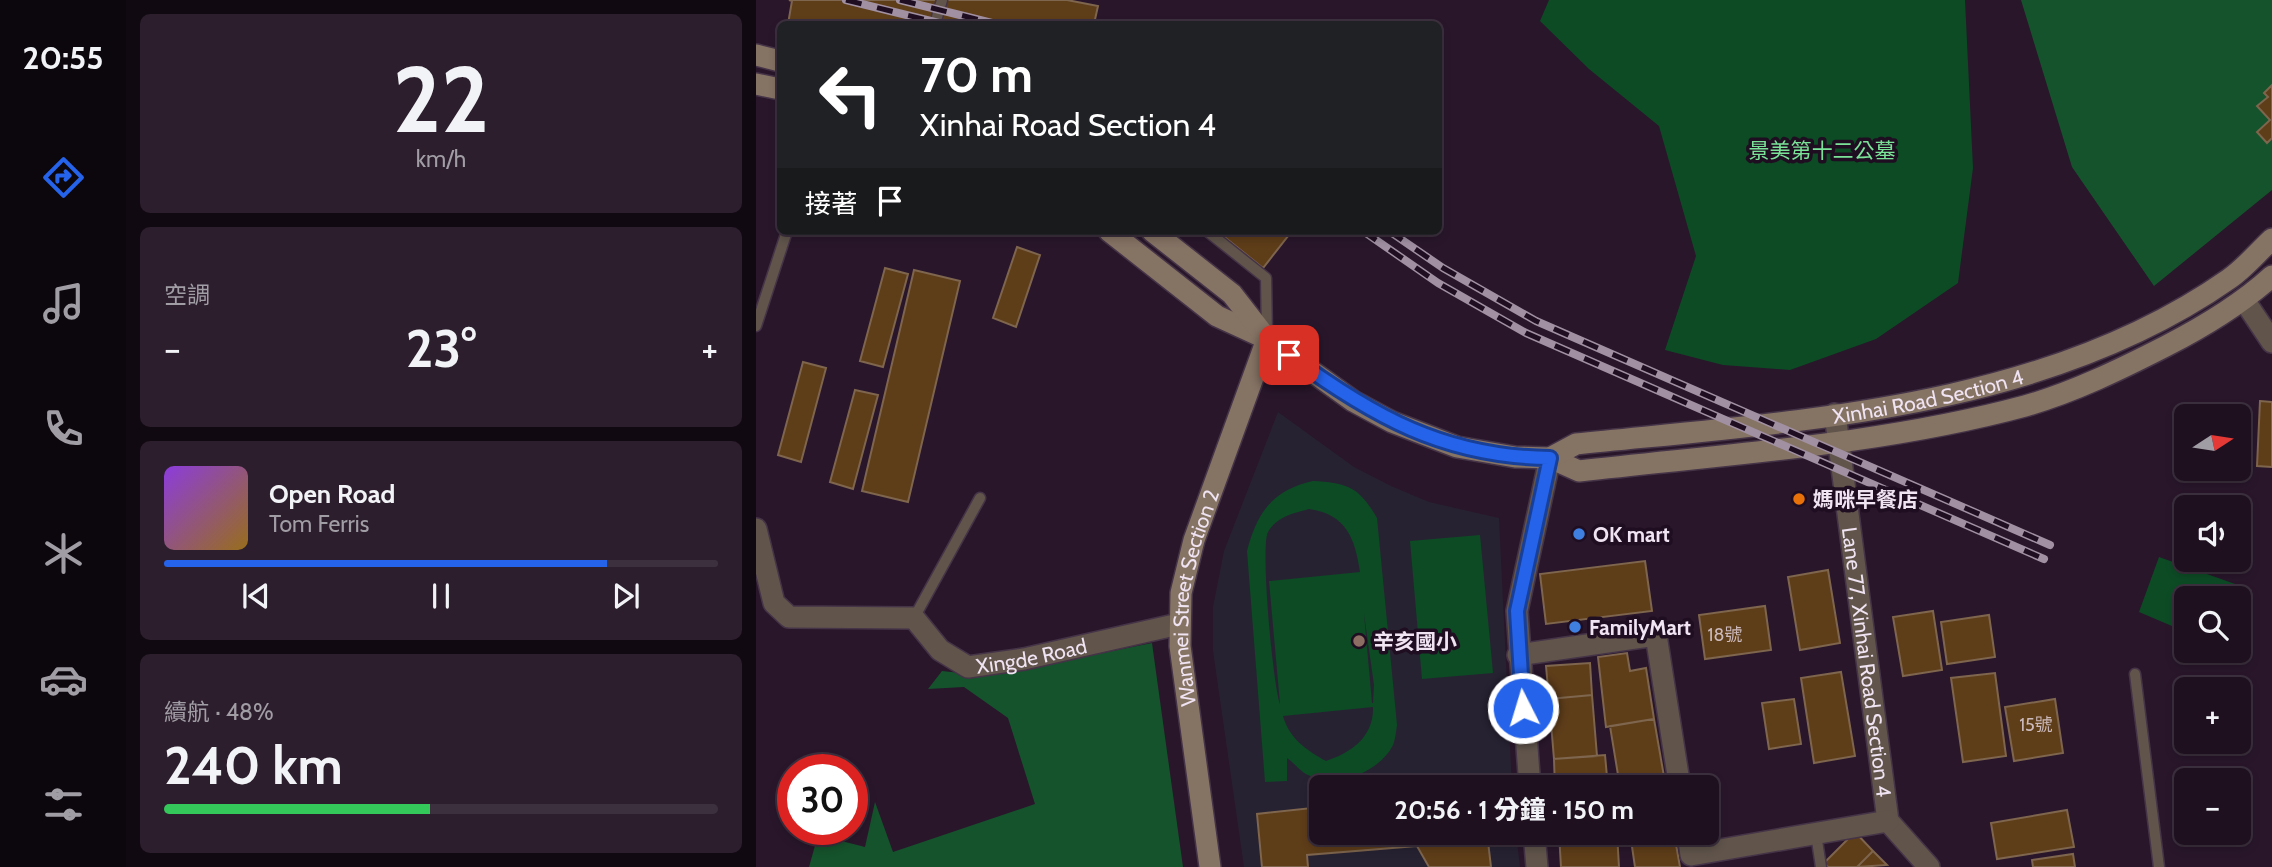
<!DOCTYPE html>
<html lang="zh-TW">
<head>
<meta charset="utf-8">
<style>
  :root { --surface:#1f1020; --page:#2c1e2d; --text:#f1f3f6; --muted:#a19da5; --line:#3c303e; --accent:#2563eb }
  body { margin:0; font-family:Cabin,"Noto Sans TC",sans-serif; background:var(--page); color:var(--text); height:100vh; display:flex; flex-direction:column; font-size:26px; white-space:nowrap }
  * { box-sizing:border-box; margin:0 }
  p { font-size:23px; color:var(--muted) }
  .icon { flex:none; width:38px; height:38px; fill:none; stroke:currentColor; stroke-width:2; stroke-linecap:round; stroke-linejoin:round }
  .map { position:relative; flex:1; overflow:hidden }
  .sheet { display:flex; flex-direction:column; gap:14px; padding:14px; background:#110912; width:630px }
  .sheet>* { flex:none }
  .top-card { position:absolute; left:21px; top:21px; width:665px; height:214px; border-radius:10px; box-shadow:0 4px 10px #0003,0 0 0 2px var(--line); background:#202124; color:#fff; overflow:hidden }
  .needle { width:46px; rotate:78deg }
  .tools { position:absolute; left:1418px; top:404px; display:grid; gap:14px }
  .tools a { display:grid; place-items:center; width:77px; height:77px; border-radius:10px; background:var(--surface); box-shadow:0 4px 10px #0003,0 0 0 2px var(--line); font-size:35px }
  .speed { position:absolute; left:21px; top:754px; display:flex; gap:14px; font-size:35px; font-weight:700; text-align:center }
  .speed>* { display:grid; place-content:center; width:91px; height:91px; border-radius:50%; background:var(--surface); box-shadow:0 4px 10px #0003,0 0 0 2px var(--line); line-height:1 }
  .speed .limit { border:10px solid #d22; background:#fff; color:#111 }
  .pin { position:absolute; display:grid; place-items:center; width:60px; height:60px; color:#fff; margin:-30px; border-radius:14px; box-shadow:0 4px 10px #0006 }
  .me { position:absolute; width:77px; margin:-38px; rotate:355deg; stroke-linejoin:round; filter:drop-shadow(0 0 5px #0008) }
  .turn { display:flex; align-items:center; gap:24px; height:147px; padding:0 28px; font-size:32px }
  .turn .icon { width:91px; height:91px; stroke-width:2.5 }
  .turn b { display:block; font-size:49px; line-height:60px }
  .then { display:flex; align-items:center; height:66px; padding:0 28px; background:#0003; gap:14px; font-size:26px }
  .big { font-size:52px; font-weight:800; line-height:1.1 }
  .sheet .tile { flex:1; display:flex; flex-direction:column; justify-content:center; gap:10px; min-width:0; padding:0 24px; border-radius:10px; background:var(--page) }
  .sheet .dial { align-items:center; gap:0 }
  .dial b { font-size:91px; line-height:1 }
  .song { display:flex; align-items:center; gap:21px }
  .cover { width:84px; height:84px; border-radius:10px; background:linear-gradient(135deg,hsl(270 70% 55%),hsl(40 70% 35%)) }
  .played { height:7px; border-radius:4px; background:linear-gradient(90deg,var(--accent) 80%,var(--line) 80%) }
  .keys { display:flex; justify-content:space-around; direction:ltr }
  .heat { display:flex; justify-content:space-between; align-items:center; font-size:38px; direction:ltr }
  .charge { height:10px; border-radius:5px; background:linear-gradient(90deg,#34c759 48%,var(--line) 0) }
  .trip { position:absolute; left:553px; top:775px; width:410px; height:70px; border-radius:10px; background:var(--surface); box-shadow:0 4px 10px #0003,0 0 0 2px var(--line); font-weight:800; line-height:70px; text-align:center }
  main { display:flex; flex:1; min-height:0 }
  .menu { display:flex; flex-direction:column; width:126px; justify-content:space-around; align-items:center; background:#0c060d; color:var(--muted) }
  .menu .icon { width:49px; height:49px }
  .menu .selected { color:var(--accent) }
  .menu b { font-size:32px; color:var(--text) }
  .map>svg:first-child { display:block }
  .education { fill:#272232 }
  .green { fill:#0d4b25; fill-rule:evenodd }
  .forest { fill:#15532c }
  .building { fill:#5e3d19; stroke:#7e654d; stroke-width:2 }
  .lines { fill:none; stroke-linecap:round; stroke-linejoin:round }
  .lane-casing { stroke:#453347; stroke-width:13 }
  .street-casing { stroke:#453347; stroke-width:24 }
  .secondary-casing { stroke:#453347; stroke-width:24 }
  .lane { stroke:#60544b; stroke-width:10 }
  .street { stroke:#60544b; stroke-width:21 }
  .secondary { stroke:#857364; stroke-width:21 }
  .rail-casing { stroke:#a090a2; stroke-width:8 }
  .rail { stroke:#1f0d21; stroke-width:5; stroke-dasharray:16; stroke-linecap:butt }
  .route-casing { stroke:#184099; stroke-width:18 }
  .route { stroke:#2563eb; stroke-width:12 }
  .food-dot { fill:#e8710a; stroke:#1f0d21; stroke-width:2.5 }
  .shop-dot { fill:#3f7fe0; stroke:#1f0d21; stroke-width:2.5 }
  .education-dot { fill:#8d6e63; stroke:#1f0d21; stroke-width:2.5 }
  .labels { text-anchor:middle; dominant-baseline:central; stroke-width:7; stroke-linejoin:round; paint-order:stroke }
  .number-label { font-size:18px; fill:#ccbabc }
  .park-label { font-size:21px; fill:#7ae398; stroke:#1f0d21 }
  .street-label { font-size:21px; fill:#f0e3f2; stroke:#1f0d21 }
  .poi-label { font-size:21px; font-weight:bold; fill:#f0e3f2; stroke:#1f0d21; text-anchor:start }
</style>
</head>
<body>
<main>
<nav class="menu">
<b>20:55</b>
<svg class="icon selected" aria-label="directions" viewBox="0 0 24 24"><path d="M12 3l9 9-9 9-9-9zM9 14v-3h6M13 9l2 2-2 2"/></svg>
<svg class="icon" aria-label="music" viewBox="0 0 24 24"><path d="M9 18V5l10-2v13"/><circle cx="6" cy="18" r="3"/><circle cx="16" cy="16" r="3"/></svg>
<svg class="icon" aria-label="phone" viewBox="0 0 24 24"><path d="M5 4h4l2 5-3 2q2 4 5 5l2-3 5 2v4C11 20 4 13 5 4z"/></svg>
<svg class="icon" aria-label="climate" viewBox="0 0 24 24"><path d="M12 3v18M4 7l16 10M4 17L20 7"/></svg>
<svg class="icon" aria-label="car" viewBox="0 0 24 24"><path d="M5 17H2v-5l4-1 3-4h7l3 4 3 1v5h-3M9 17h6M6 11h13"/><circle cx="7" cy="17" r="2"/><circle cx="17" cy="17" r="2"/></svg>
<svg class="icon" aria-label="filters" viewBox="0 0 24 24"><path d="M4 7h16M4 17h16"/><circle cx="9" cy="7" r="2"/><circle cx="15" cy="17" r="2"/></svg>
</nav>
<section class="sheet">
<div class="tile dial"><b>22</b><p>km/h</p></div>
<div class="tile"><p>空調</p>
<div class="heat"><a>−</a><b class="big">23°</b><a>+</a></div>
</div>
<div class="tile">
<div class="song"><i class="cover"></i><div><b>Open Road</b><p>Tom Ferris</p></div></div>
<div class="played"></div>
<div class="keys"><svg class="icon" aria-label="previous" viewBox="0 0 24 24"><path d="M18 5L8 12l10 7zM5 5v14"/></svg><svg class="icon" aria-label="pause" viewBox="0 0 24 24"><path d="M8 5v14M16 5v14"/></svg><svg class="icon" aria-label="next" viewBox="0 0 24 24"><path d="M6 5l10 7-10 7zM19 5v14"/></svg></div>
</div>
<div class="tile"><p>續航 · 48%</p><b class="big">240 km</b><div class="charge"></div></div>
</section>
<div class="map">
<svg width="1516" height="867" viewBox="0 0 1516 867">
  <rect width="100%" height="100%" fill="#29162b"/>
  <path class="education" d="M522 412 598 467 635 486 673 502 743 518 756 787 565 788V833H760L764 867H488L457 651V607L468 551Z"/>
  <path class="green" d="M793 0H1209L1217 168 1202 283 1120 339 1034 370 967 365 909 350 940 256 903 126 833 69 784 21Z
    M557 481C592 483 603 487 621 518L641 725C640 732 639 742 636 747 621 773 580 789 552 775 545 772 538 763 531 758V781L509 782 491 551C501 513 516 490 557 481ZM553 509C590 514 599 538 604 572L513 581 524 704C517 685 504 546 512 532 520 517 538 513 553 509ZM608 614 618 685 617 703H616ZM617 707C618 737 595 753 570 761 550 750 533 738 527 716Z
    M724 535 737 673 666 679 654 541Z
    M1403 557 1496 590 1482 625V598H1430V632L1383 612Z"/>
  <path class="forest" d="M1265 0H1516V190L1398 286 1316 167Z
    M396 643 427 867H53L62 835 109 847 119 802 137 852 279 804 252 718 208 687 172 689 186 671 204 673 267 669Z"/>
  <path class="building" d="M33 0H311L342 6 338 24H32L36 1Z
    M1516 85V138L1511 143 1501 132 1514 120 1501 106 1512 97 1508 93Z
    M461 231H536L507 268Z
    M261 247 284 255 260 327 237 318Z
    M129 268 152 274 127 367 104 361Z
    M158 270 204 281 152 502 106 491Z
    M47 362 70 368 45 462 22 455Z
    M99 390 122 395 97 489 74 482Z
    M1504 401 1516 402V467L1501 466Z
    M889 561 896 611 790 624 784 574Z
    M1072 570 1084 643 1044 650 1032 577Z
    M1009 606 1015 650 949 659 943 615Z
    M1177 611 1186 670 1147 676 1137 617Z
    M1233 615 1239 657 1191 664 1185 622Z
    M871 653 874 671 890 668 898 719 850 727 842 657Z
    M834 663 836 695 793 699 790 666Z
    M1085 672 1099 756 1058 763 1045 678Z
    M1239 673 1250 756 1207 762 1195 678Z
    M836 695 841 756 798 759 793 699Z
    M1038 699 1045 744 1013 749 1006 703Z
    M1299 699 1307 753 1258 761 1249 707Z
    M898 719 910 788 864 787 854 726Z
    M849 755 852 788H799L798 759Z
    M565 807V833H731L735 867H673L661 846 551 855 552 867H506L501 814Z
    M1311 810 1318 847 1241 859 1235 823Z
    M1099 832 1117 851 1101 867H1072L1068 863Z
    M803 833H861L863 867H805Z
    M874 833H918L924 867H879Z
    M1117 851 1131 865 1101 867Z
    M1317 854 1319 867H1277L1276 860Z"/>
  <g class="lines">
    <g class="lane-casing">
      <path id="lane" d="M179 24 186 0
        M451 231 510 278 511 336
        M0 326 31 231
        M158 618 224 498
        M1379 674 1403 867
        M1060 834 1065 867"/>
    </g>
    <g class="street-casing">
      <g id="street">
        <path d="M1488 300 1516 342"/>
        <path id="s1" d="M1079 414 1132 821 1173 867"/>
        <path id="s2" d="M0 529 18 603 33 617 158 618 184 650 212 667 268 659 423 624"/>
        <path d="M762 655 900 635 924 788"/>
        <path d="M774 788 761 611 794 458"/>
        <path d="M778 833 781 867"/>
        <path d="M932 833 935 855 1132 821"/>
      </g>
    </g>
    <g class="secondary-casing">
      <g id="secondary">
        <path d="M0 55 24 61"/>
        <path d="M0 84 24 89"/>
        <path d="M353 231 461 316 511 339 597 401 636 422 701 447 759 457 794 458 823 471C971 454 1124 445 1269 406 1318 392 1365 369 1410 346 1449 326 1484 305 1516 276"/>
        <path d="M396 231 476 294 508 335"/>
        <path id="s3" d="M794 458 820 444C1040 421 1286 410 1473 279 1489 268 1502 252 1516 239"/>
        <path id="s4" d="M454 867 424 646 425 593 438 540 511 339"/>
      </g>
    </g>
    <use href="#lane" class="lane"/>
    <use href="#street" class="street"/>
    <use href="#secondary" class="secondary"/>
    <g class="rail-casing">
      <path id="rail" d="M90 0 187 24
        M144 0 240 24
        M607 231 682 283 770 333 1288 559
        M633 231 687 268 780 321 1294 545"/>
    </g>
    <use href="#rail" class="rail"/>
  </g>
  <g class="lines">
    <g class="route-casing">
      <path id="route" d="M533 355C616 416 688 457 794 458L761 611 767 708"/>
    </g>
    <use href="#route" class="route"/>
  </g>
  <circle class="food-dot" cx="1043" cy="499" r="7"/>
  <g class="shop-dot">
    <circle cx="823" cy="534" r="7"/>
    <circle cx="819" cy="627" r="7"/>
  </g>
  <circle class="education-dot" cx="603" cy="641" r="7"/>
  <g class="labels">
    <g class="number-label">
      <text x="969" y="635">18號</text>
      <text x="1280" y="725">15號</text>
    </g>
    <g class="park-label">
      <text x="1066" y="150">景美第十二公墓</text>
    </g>
    <g class="street-label">
      <text stroke="none"><textPath href="#s3" startOffset="385">Xinhai Road Section 4</textPath></text>
      <text stroke="none"><textPath href="#s4" startOffset="273">Wanmei Street Section 2</textPath></text>
      <text stroke="none"><textPath href="#s2" startOffset="360">Xingde Road</textPath></text>
      <text stroke="none"><textPath href="#s1" startOffset="250">Lane 77, Xinhai Road Section 4</textPath></text>
    </g>
    <g class="poi-label">
      <text x="1057" y="499">媽咪早餐店</text>
      <text x="837" y="534">OK mart</text>
      <text x="833" y="627">FamilyMart</text>
      <text x="617" y="641">辛亥國小</text>
    </g>
  </g>
</svg>
<div class="tools">
<a><svg class="needle" viewBox="-14 -14 28 28"><path d="M0-13l5 13h-10z" fill="#e53935"/><path d="M0 13l5-13h-10z" fill="#a19da5"/></svg></a>
<a><svg class="icon" aria-label="sound" viewBox="0 0 24 24"><path d="M4 9h4l5-4v14l-5-4H4zM17 9q2 3 0 6"/></svg></a>
<a><svg class="icon" aria-label="search" viewBox="0 0 24 24"><circle cx="10" cy="10" r="6"/><path d="M15 15l6 6"/></svg></a>
<a>+</a>
<a>−</a>
</div>
<div class="speed"><div class="limit">30</div></div>
<div class="pin" style="left:533px;top:355px;background:#d93025"><svg class="icon" aria-label="arrive" viewBox="0 0 24 24"><path d="M6 21V4h12l-3 4 3 4H6"/></svg></div>
<svg class="me" style="left:767px;top:708px" viewBox="-20 -20 40 40"><circle r="17" fill="#2563eb" stroke="#fff" stroke-width="3"/><path d="M0-11L8 9 0 5-8 9z" fill="#fff"/></svg>
<div class="trip">20:56 · 1 分鐘 · 150 m</div>
<div class="top-card">
<div class="turn"><svg class="icon" aria-label="left" viewBox="0 0 24 24"><path d="M17 20v-9H6M10 6l-5 5 5 5"/></svg><div><b>70 m</b>Xinhai Road Section 4</div></div>
<div class="then">接著<svg class="icon" aria-label="arrive" viewBox="0 0 24 24"><path d="M6 21V4h12l-3 4 3 4H6"/></svg></div>
</div>
</div>
</main>
</body>
</html>
